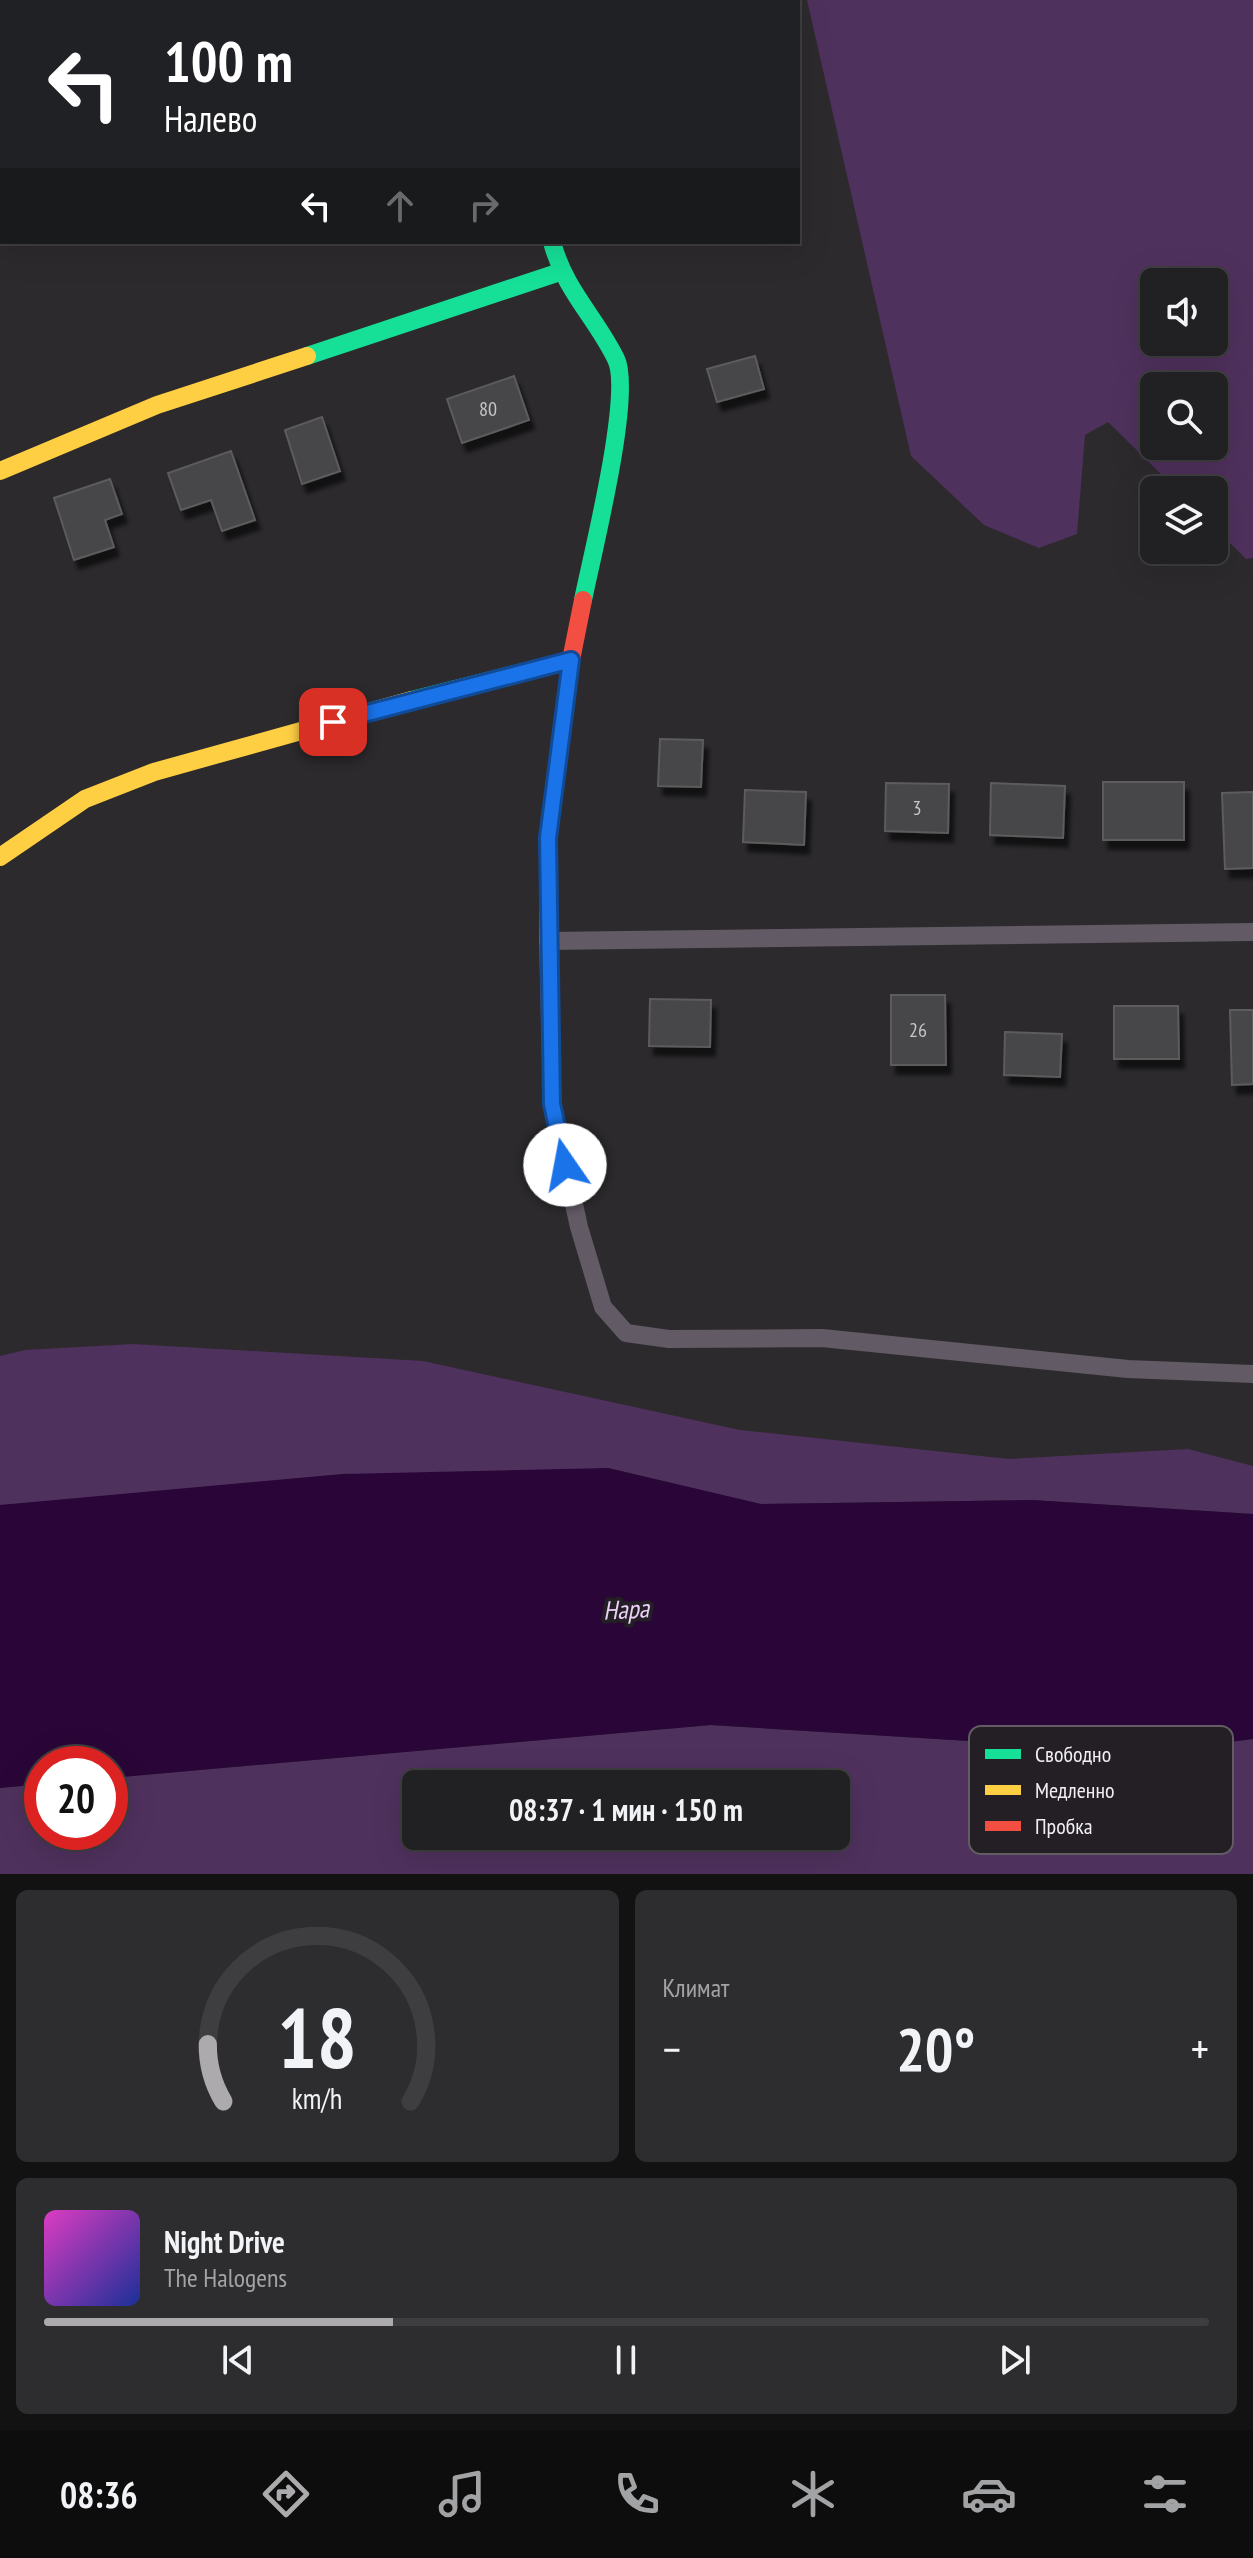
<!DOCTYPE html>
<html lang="ru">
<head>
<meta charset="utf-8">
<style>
  :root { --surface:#212022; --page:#2d2d2f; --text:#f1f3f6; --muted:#a2a3a5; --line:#3e3e40; --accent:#acaaad }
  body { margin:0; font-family:"PT Sans Narrow",sans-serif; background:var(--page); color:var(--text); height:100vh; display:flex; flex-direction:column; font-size:30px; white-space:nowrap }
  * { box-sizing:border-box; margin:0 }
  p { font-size:26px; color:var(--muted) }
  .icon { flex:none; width:44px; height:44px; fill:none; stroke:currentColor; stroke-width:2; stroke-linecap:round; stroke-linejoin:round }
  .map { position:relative; height:1874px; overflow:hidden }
  .side { display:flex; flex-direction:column; gap:16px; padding:16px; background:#121213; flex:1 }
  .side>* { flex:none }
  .top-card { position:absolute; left:0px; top:0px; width:800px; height:244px; box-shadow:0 8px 32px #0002,0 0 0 2px var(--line); background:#202124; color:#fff; overflow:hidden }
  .controls { position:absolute; left:1140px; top:268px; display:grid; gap:16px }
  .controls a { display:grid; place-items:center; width:88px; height:88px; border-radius:12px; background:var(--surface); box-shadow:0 8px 32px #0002,0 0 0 2px var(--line); font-size:40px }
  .speed { position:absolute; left:24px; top:1746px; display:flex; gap:16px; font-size:40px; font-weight:700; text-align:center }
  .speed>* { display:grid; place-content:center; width:104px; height:104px; border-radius:50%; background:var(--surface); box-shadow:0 8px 32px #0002,0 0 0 2px var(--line); line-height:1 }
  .speed .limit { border:12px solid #d22; background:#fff; color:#111 }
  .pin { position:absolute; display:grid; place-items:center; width:68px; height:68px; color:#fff; margin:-34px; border-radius:16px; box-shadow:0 4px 12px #0006 }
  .me { position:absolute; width:88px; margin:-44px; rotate:348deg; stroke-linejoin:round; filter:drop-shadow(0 0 6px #0008) }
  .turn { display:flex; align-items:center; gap:28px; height:168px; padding:0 32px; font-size:36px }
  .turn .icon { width:104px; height:104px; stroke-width:2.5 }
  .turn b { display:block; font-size:56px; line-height:68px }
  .lanes { display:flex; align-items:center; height:76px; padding:0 32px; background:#0003; justify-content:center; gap:40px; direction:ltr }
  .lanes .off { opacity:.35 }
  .big { font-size:60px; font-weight:600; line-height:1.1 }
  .side .card { flex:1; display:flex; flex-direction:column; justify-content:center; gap:12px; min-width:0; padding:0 28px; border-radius:12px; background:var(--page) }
  .side .dial { align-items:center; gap:0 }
  .dial svg { height:208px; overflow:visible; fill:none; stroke:var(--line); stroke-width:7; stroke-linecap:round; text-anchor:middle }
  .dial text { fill:var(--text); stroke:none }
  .song { display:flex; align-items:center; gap:24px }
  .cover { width:96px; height:96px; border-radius:12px; background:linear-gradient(135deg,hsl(310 70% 55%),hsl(230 70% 35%)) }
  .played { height:8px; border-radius:4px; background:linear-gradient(90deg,var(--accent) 30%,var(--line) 30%) }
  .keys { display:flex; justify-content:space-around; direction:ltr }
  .heat { display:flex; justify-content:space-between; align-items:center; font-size:44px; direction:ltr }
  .side .tiles { flex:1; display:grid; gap:16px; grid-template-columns:1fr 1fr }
  .card:last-child { grid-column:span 2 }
  .trip { position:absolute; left:402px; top:1770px; width:448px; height:80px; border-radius:12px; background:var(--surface); box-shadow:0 8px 32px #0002,0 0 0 2px var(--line); font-weight:600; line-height:80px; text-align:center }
  .menu { display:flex; height:128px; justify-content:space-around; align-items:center; background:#0d0d0e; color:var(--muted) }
  .menu .icon { width:56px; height:56px }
  .menu .selected { color:var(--accent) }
  .menu b { font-size:36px; color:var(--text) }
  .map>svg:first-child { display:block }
  .green { fill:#4f315d; fill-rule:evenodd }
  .water { fill:#290637 }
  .building { fill:#474648; stroke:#5c5b5d; stroke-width:2; filter:url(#shadow) }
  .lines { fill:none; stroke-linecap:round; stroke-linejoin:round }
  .lane { stroke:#625a65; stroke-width:18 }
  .street { stroke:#625a65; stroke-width:34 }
  .fast { stroke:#16e098; stroke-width:18 }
  .slow { stroke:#ffcf43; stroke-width:18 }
  .jam { stroke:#f24e42; stroke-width:18 }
  .route-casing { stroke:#114b97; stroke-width:20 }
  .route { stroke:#1a73e8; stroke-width:14 }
  .labels { text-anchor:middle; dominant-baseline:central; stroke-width:8; stroke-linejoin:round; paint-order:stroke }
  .number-label { font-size:20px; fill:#c6c5c8 }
  .water-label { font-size:26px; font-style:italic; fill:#ecd1fa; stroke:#231f25 }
  .key { fill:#231f25; stroke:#615d62; stroke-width:2 }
  .key-label { font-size:22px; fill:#f1eff2 }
</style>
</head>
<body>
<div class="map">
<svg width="1253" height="1874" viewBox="0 0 1253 1874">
  <defs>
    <filter id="shadow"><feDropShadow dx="5" dy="9" stdDeviation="2" flood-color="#0009"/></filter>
  </defs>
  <rect width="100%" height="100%" fill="#2c2a2d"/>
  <path class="green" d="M807 0H1253V558L1246 559 1214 527V490H1177L1108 422 1085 435 1077 534 1039 548 984 525 911 456ZM1154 282H1214V342H1154ZM1154 386H1214V446H1154Z
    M133 1344 423 1361 740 1430 1009 1459 1188 1449 1253 1466V1514L1032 1500 760 1504 608 1468 0 1505V1356L25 1350Z
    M710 1725 1147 1752 1253 1739V1874H0V1788L42 1784V1832H110V1778ZM416 1784H836V1836H416Z"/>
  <path class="water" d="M608 1468 761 1504 1032 1500 1253 1514V1739L1147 1752 711 1725 110 1778V1764H42V1784L0 1788V1505L342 1474Z"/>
  <path class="building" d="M755 356 764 389 717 402 707 369Z
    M514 376 529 420 462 443 447 399Z
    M322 417 340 471 302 484 285 430Z
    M231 451 255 520 222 531 211 500 181 510 168 473Z
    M110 479 122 514 105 520 114 547 74 560 54 498Z
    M660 739 703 740 701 787 658 786Z
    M1103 782H1184V840H1103Z
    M886 783 949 784 948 833 885 831Z
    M991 783 1065 786 1063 838 990 835Z
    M745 790 806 792 804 845 743 842Z
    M1253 792V868L1225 869 1222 793Z
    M891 995H945L946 1065H891Z
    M650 999 711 1000 710 1047 649 1046Z
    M1114 1006H1178L1179 1059H1114Z
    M1230 1010H1253V1084L1232 1085Z
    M1005 1032 1062 1034 1060 1077 1004 1075Z"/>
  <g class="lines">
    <path class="lane" d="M1253 932 548 941 552 1104 579 1227 603 1307 626 1333 669 1339 822 1338 1128 1369 1253 1374"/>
    <path class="street" d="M517 2 518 0"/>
    <path class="fast" d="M552 242C565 291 595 316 616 359 633 394 592 555 583 600
      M307 356 560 272
      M412 700 571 660"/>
    <path class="slow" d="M0 471 157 405 307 356
      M0 857 85 799 154 772 412 700"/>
    <path class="jam" d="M548 941V838L571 660 583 600"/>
  </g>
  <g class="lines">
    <g class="route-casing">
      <path id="route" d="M333 722 571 660 548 838 552 1104 565 1165"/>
    </g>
    <use href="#route" class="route"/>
  </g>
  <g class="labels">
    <g class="number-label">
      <text x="488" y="409">80</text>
      <text x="917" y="808">3</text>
      <text x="918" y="1030">26</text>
    </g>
    <g class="water-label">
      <text transform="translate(626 1609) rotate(-3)">Нара</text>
    </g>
  </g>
  <rect x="969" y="1726" width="264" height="128" rx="12" class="key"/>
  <rect x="985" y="1749" width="36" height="10" fill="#16e098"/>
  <rect x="985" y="1785" width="36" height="10" fill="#ffcf43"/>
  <rect x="985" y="1821" width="36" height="10" fill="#f24e42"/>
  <g class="key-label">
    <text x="1035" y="1762">Свободно</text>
    <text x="1035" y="1798">Медленно</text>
    <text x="1035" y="1834">Пробка</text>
  </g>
</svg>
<div class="controls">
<a><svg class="icon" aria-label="sound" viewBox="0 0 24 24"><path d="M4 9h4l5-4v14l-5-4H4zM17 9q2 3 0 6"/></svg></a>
<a><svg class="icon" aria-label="search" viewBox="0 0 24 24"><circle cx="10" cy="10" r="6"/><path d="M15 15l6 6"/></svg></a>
<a><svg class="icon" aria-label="layers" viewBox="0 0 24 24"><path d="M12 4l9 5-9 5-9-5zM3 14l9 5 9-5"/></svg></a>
</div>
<div class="speed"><div class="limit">20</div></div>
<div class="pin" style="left:333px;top:722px;background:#d93025"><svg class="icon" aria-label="arrive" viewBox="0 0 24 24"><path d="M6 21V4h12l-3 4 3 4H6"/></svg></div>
<svg class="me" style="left:565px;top:1165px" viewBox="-20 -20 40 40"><circle r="19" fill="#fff"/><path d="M0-13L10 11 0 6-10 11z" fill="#1a73e8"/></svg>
<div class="trip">08:37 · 1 мин · 150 m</div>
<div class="top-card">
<div class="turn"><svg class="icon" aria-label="left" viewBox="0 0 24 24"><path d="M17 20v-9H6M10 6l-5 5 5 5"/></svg><div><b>100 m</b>Налево</div></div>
<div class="lanes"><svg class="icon" aria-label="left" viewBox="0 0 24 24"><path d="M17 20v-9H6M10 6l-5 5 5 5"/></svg><svg class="icon off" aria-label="ahead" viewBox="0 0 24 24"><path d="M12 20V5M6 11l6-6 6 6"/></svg><svg class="icon off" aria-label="right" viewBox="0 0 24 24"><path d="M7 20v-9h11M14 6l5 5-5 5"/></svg></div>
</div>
</div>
<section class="side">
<div class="tiles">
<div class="card dial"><svg viewBox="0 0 100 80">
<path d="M14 69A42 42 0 1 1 86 69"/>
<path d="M14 69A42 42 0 0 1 8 47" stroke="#acaaad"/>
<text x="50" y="56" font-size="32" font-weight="700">18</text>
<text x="50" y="72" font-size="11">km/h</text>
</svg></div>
<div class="card"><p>Климат</p>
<div class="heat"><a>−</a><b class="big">20°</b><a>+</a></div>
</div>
<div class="card">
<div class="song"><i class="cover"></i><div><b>Night Drive</b><p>The Halogens</p></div></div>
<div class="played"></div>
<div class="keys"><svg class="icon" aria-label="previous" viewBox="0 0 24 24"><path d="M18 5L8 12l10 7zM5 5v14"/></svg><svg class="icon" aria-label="pause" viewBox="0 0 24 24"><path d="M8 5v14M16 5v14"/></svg><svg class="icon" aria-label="next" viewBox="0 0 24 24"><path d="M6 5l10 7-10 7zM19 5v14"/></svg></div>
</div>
</div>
</section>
<nav class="menu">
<b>08:36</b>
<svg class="icon selected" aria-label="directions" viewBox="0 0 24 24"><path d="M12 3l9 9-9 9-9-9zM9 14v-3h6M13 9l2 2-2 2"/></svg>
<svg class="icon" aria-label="music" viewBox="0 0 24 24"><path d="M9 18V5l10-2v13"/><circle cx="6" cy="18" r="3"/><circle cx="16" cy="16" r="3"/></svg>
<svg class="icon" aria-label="phone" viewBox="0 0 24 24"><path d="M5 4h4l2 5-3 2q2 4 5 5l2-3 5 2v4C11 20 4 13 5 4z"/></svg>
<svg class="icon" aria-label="climate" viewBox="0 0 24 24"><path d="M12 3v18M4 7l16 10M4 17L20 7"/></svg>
<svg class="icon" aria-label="car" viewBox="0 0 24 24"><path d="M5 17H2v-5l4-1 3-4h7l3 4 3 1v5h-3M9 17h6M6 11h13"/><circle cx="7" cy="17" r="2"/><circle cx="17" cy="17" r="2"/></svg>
<svg class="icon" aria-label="filters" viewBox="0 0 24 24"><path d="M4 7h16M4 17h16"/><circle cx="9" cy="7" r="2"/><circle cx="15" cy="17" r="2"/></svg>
</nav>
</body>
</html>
